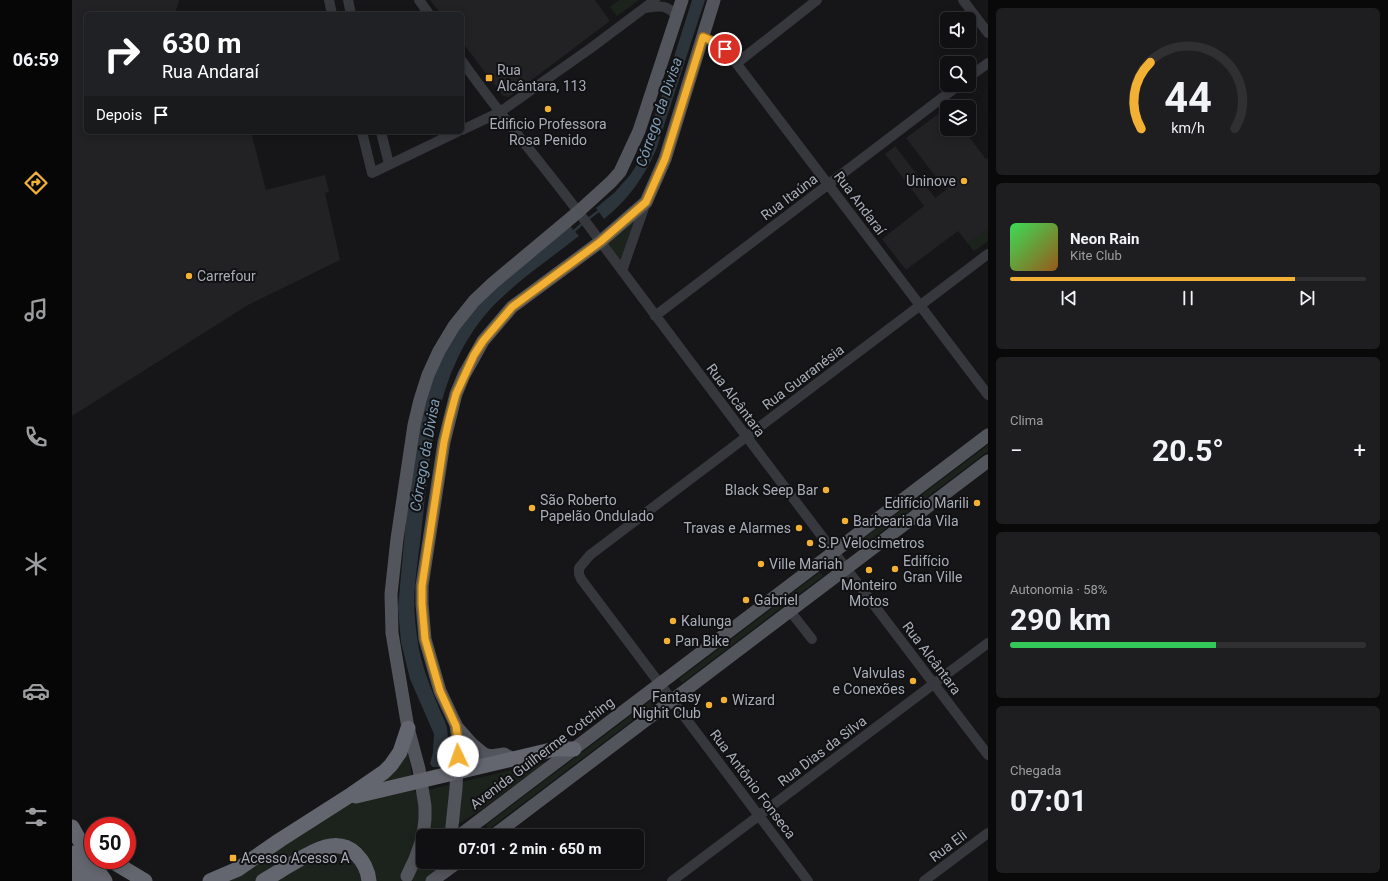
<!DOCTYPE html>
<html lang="pt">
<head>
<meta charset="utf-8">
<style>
  :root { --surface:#101012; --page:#1e1e20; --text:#f1f3f6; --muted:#9c9d9f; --line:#303032; --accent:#f2b134 }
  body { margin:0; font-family:Roboto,sans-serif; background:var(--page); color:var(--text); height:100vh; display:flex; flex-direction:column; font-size:15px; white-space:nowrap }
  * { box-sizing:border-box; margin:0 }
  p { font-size:13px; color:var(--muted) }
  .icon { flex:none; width:22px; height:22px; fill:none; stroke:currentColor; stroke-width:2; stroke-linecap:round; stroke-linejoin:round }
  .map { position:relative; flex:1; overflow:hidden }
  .panel { display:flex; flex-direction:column; gap:8px; padding:8px; background:#09090a; width:400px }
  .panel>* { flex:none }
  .guide { position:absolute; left:12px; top:12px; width:380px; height:122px; border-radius:6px; box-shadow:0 2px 10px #0003,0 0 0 1px var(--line); background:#202124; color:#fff; overflow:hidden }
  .tools { position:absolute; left:868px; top:12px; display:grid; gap:8px }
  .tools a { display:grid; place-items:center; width:36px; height:36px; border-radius:6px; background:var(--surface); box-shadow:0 2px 10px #0003,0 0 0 1px var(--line); font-size:20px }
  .speed { position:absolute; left:12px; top:817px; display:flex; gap:8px; font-size:20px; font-weight:700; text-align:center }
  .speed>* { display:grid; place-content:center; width:52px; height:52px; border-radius:50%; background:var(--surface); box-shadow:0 2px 10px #0003,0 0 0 1px var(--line); line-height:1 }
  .speed .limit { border:6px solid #d22; background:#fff; color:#111 }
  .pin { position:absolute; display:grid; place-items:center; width:34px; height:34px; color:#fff; margin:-17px; border:2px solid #fff; border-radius:50%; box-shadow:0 1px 4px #0007 }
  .me { position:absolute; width:44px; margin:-22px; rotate:357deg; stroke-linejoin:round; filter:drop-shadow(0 0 3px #0008) }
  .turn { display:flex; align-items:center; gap:14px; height:84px; padding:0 12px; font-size:18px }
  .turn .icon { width:52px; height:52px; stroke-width:2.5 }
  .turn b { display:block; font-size:28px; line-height:34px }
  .then { display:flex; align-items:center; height:38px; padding:0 12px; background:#0003; gap:8px; font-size:15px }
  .big { font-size:30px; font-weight:700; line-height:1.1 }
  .panel .tile { flex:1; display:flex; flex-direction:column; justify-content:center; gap:6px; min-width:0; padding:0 14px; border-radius:6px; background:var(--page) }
  .panel .dial { align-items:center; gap:0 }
  .dial svg { height:104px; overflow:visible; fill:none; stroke:var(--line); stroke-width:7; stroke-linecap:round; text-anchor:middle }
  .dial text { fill:var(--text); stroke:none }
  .song { display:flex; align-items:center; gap:12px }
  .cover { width:48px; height:48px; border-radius:6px; background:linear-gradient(135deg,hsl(130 70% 55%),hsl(30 70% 35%)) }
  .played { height:4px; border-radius:2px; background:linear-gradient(90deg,var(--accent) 80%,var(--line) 80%) }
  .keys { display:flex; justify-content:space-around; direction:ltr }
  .heat { display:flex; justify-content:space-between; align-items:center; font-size:22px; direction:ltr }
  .charge { height:6px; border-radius:3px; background:linear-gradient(90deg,#34c759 58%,var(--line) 0) }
  .trip { position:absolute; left:344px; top:829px; width:228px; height:40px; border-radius:6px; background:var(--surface); box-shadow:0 2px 10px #0003,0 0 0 1px var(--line); font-weight:700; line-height:40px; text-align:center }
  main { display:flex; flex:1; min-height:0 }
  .tabs { display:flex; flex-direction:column; width:72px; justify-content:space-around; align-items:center; background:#060607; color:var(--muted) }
  .tabs .icon { width:28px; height:28px }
  .tabs .selected { color:var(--accent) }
  .tabs b { font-size:18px; color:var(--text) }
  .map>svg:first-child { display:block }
  .built { fill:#222225 }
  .green { fill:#1c231d }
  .water { fill:#2c353c }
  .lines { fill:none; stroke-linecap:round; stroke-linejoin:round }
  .stream { stroke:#2c353c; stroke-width:2.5 }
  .minor { stroke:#37383d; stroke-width:10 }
  .major { stroke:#53555c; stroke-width:13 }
  .highway { stroke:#63666e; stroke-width:15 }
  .route-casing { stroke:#9d7322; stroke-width:10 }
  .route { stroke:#f2b134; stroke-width:7 }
  .poi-dot { fill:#f2b134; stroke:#111113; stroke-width:1.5 }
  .labels { text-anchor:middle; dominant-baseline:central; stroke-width:4; stroke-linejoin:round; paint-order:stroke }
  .poi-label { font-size:14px; fill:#a8adb8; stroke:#111113; text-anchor:start }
  .street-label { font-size:14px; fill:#a8adb8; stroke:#111113 }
  .water-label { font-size:15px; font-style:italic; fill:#7f9bb3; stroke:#111113 }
</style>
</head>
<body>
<main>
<nav class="tabs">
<b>06:59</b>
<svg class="icon selected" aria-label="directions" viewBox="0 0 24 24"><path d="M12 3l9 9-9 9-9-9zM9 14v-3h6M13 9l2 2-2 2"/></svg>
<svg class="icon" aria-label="music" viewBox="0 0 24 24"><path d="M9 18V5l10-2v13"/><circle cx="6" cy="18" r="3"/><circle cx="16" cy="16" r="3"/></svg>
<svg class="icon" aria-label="phone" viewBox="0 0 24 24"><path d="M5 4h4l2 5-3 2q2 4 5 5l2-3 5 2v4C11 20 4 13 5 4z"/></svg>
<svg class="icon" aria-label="climate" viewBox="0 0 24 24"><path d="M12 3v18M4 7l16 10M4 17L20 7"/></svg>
<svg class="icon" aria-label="car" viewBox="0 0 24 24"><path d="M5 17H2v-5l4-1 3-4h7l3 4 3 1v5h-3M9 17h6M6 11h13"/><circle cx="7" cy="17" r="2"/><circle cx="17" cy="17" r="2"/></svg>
<svg class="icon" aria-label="filters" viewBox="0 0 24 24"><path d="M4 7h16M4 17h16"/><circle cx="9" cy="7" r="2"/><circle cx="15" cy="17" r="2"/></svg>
</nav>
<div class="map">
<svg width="916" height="881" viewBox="0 0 916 881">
  <rect width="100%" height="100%" fill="#161618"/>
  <path class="built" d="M0 0H107L103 14H14V132H179L194 190 253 175 257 192 253 193 268 260 176 305 0 416Z
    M358 0H523L538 21 437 97 431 96 390 42V14H369Z
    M874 108 875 129H891L914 159 916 158V241L902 251 886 231 834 270 810 239 852 206 813 154 823 146 863 198 874 190 834 138Z"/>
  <path class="green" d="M547 0H567L545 16 538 7Z
    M562 220 549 261 536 244Z
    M916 229V241L902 251 896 243Z
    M916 445V451L784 551 780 547Z
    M748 572 751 576 610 683 607 679Z
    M578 701 581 705 417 829 414 825Z
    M336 753 343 793 474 762 410 809 371 834 370 836H351V862H369L368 881H148L330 759Z"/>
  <path class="water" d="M620 0H633L584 150C572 177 556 200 532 219L524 208 543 192 558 175 566 163 590 95Z
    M498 226 507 236C479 258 449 278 424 303 367 361 360 439 351 516 349 539 345 562 343 585 341 604 343 624 346 643 349 663 357 684 365 703 368 712 373 719 375 728 377 741 376 755 373 767H361L358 764 361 752 362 734 338 679 329 642 326 608 335 510 346 423 365 363 406 300Z"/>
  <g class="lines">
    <path class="stream" d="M516 219 528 210
      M501 232 512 222"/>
    <path class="minor" d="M257 0 260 14
      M276 0 279 14
      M347 0 357 14
      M891 0 916 33
      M573 8C588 6 594 4 605 16
      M631 37 647 44 658 55 916 395
      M390 61C427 114 469 162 508 214 642 395 779 575 916 755
      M665 63 745 0
      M897 77 916 63
      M390 130 428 112 519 48 583 0
      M290 132 300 173 385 132
      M309 132 317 164
      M550 271 574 202
      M583 316 887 85
      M718 611 740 639
      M600 881 916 643
      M736 881 509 579 507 574V568L518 555 916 254
      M852 881 916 833"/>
    <path class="major" d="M384 726 400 744 412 754 419 756 432 754 441 759
      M351 836 353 819V806L347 769 336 728 320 633 319 594 325 539 342 425 348 400 356 375 367 351 382 326 402 301 421 283 506 212 539 182 548 172 567 131 610 0
      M379 836 384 788 386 740 384 725 368 691 353 639 350 604V586L372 442 384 394 392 375 411 341 440 307 528 242 574 202 593 159 642 0
      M387 836 916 435
      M421 836 916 461
      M335 876 343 859 351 837
      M360 881 386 862"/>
    <path class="highway" d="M284 796 483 749H502
      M0 827 18 859 33 881
      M0 853 18 881
      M38 860 73 881
      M0 875 4 881
      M138 881 166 869 208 840 280 794 312 772 319 765 328 752 336 728
      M191 881C202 875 212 868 223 862 241 851 265 836 284 854 292 862 296 870 297 881"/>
  </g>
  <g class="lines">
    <g class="route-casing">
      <path id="route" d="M386 756V740L384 726 368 691 353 639 350 604V586L372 442 377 420 384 394 402 355 411 341 440 307 528 242 574 202 593 159 631 37 647 44 653 49"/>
    </g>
    <use href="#route" class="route"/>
  </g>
  <g class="poi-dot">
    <rect x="413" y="74" width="8" height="8" rx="2"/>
    <circle cx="476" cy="109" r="4"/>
    <circle cx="892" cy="181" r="4"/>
    <circle cx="117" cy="276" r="4"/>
    <circle cx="754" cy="490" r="4"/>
    <circle cx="905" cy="503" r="4"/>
    <circle cx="460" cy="508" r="4"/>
    <circle cx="773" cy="521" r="4"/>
    <circle cx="727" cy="528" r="4"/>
    <circle cx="738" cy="543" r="4"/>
    <circle cx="689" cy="564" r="4"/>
    <circle cx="823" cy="569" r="4"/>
    <circle cx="797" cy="570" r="4"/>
    <circle cx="674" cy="600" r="4"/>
    <circle cx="601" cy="621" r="4"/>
    <circle cx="595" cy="641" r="4"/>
    <circle cx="841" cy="681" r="4"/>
    <circle cx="652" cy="700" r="4"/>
    <circle cx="637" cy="705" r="4"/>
    <rect x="157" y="854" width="8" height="8" rx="2"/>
  </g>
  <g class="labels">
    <g class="poi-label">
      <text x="425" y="70">Rua<tspan x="425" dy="16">Alcântara, 113</tspan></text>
      <text x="476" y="124" text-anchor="middle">Edificio Professora<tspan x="476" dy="16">Rosa Penido</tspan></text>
      <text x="884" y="181" text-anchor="end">Uninove</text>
      <text x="125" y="276">Carrefour</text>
      <text x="746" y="490" text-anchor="end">Black Seep Bar</text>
      <text x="468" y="500">São Roberto<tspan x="468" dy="16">Papelão Ondulado</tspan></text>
      <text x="897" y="503" text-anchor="end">Edifício Marili</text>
      <text x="781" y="521">Barbearia da Vila</text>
      <text x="719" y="528" text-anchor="end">Travas e Alarmes</text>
      <text x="746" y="543">S.P Velocimetros</text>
      <text x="831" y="561">Edifício<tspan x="831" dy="16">Gran Ville</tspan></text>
      <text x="697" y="564">Ville Mariah</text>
      <text x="797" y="585" text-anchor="middle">Monteiro<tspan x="797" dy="16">Motos</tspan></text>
      <text x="682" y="600">Gabriel</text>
      <text x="609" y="621">Kalunga</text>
      <text x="603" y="641">Pan Bike</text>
      <text x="833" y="673" text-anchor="end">Valvulas<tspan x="833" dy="16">e Conexões</tspan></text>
      <text x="629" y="697" text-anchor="end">Fantasy<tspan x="629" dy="16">Nighit Club</tspan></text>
      <text x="660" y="700">Wizard</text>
      <text x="169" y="858">Acesso Acesso A</text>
    </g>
    <g class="street-label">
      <text transform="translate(717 197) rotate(-37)">Rua Itaúna</text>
      <text transform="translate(788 203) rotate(53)">Rua Andaraí</text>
      <text transform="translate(731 377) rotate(-37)">Rua Guaranésia</text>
      <text transform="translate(664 400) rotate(53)">Rua Alcântara</text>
      <text transform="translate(860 658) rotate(53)">Rua Alcântara</text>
      <text transform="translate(750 751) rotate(-37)">Rua Dias da Silva</text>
      <text transform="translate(470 753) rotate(-37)">Avenida Guilherme Cotching</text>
      <text transform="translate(681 784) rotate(53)">Rua Antônio Fonseca</text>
      <text transform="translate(876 846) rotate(-37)">Rua Eli</text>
    </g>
    <g class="water-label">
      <text transform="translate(587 112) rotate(-71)">Córrego da Divisa</text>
      <text transform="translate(353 455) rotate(-80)">Córrego da Divisa</text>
    </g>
  </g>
</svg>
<div class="tools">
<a><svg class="icon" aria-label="sound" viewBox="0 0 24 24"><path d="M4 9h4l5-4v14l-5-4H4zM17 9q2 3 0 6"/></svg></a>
<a><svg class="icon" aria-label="search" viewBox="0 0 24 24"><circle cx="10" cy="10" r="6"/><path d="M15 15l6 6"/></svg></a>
<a><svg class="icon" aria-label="layers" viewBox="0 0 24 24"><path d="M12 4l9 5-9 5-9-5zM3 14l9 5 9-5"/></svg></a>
</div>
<div class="speed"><div class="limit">50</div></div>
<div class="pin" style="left:653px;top:49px;background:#d93025"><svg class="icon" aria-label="arrive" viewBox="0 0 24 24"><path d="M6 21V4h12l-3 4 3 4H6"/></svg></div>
<svg class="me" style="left:386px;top:756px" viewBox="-20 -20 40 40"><circle r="19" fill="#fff"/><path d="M0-13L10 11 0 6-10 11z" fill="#f2b134"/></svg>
<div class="trip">07:01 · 2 min · 650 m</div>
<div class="guide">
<div class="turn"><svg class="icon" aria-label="right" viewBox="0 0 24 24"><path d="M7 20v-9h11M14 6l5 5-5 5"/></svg><div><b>630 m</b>Rua Andaraí</div></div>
<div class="then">Depois<svg class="icon" aria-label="arrive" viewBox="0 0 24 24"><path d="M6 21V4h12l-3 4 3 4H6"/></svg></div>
</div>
</div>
<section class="panel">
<div class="tile dial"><svg viewBox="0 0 100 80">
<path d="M14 69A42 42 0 1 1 86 69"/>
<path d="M14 69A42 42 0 0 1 21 18" stroke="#f2b134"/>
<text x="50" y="56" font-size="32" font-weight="700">44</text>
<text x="50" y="72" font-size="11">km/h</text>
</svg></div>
<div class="tile">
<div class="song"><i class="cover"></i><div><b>Neon Rain</b><p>Kite Club</p></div></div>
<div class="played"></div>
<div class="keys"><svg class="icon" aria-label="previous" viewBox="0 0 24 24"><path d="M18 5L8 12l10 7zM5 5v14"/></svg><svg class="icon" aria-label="pause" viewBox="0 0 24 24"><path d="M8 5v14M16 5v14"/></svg><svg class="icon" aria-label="next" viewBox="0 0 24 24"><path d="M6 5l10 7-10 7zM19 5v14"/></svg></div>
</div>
<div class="tile"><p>Clima</p>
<div class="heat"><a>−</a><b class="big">20.5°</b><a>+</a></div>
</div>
<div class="tile"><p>Autonomia · 58%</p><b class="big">290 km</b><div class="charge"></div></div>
<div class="tile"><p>Chegada</p><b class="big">07:01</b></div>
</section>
</main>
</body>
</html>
